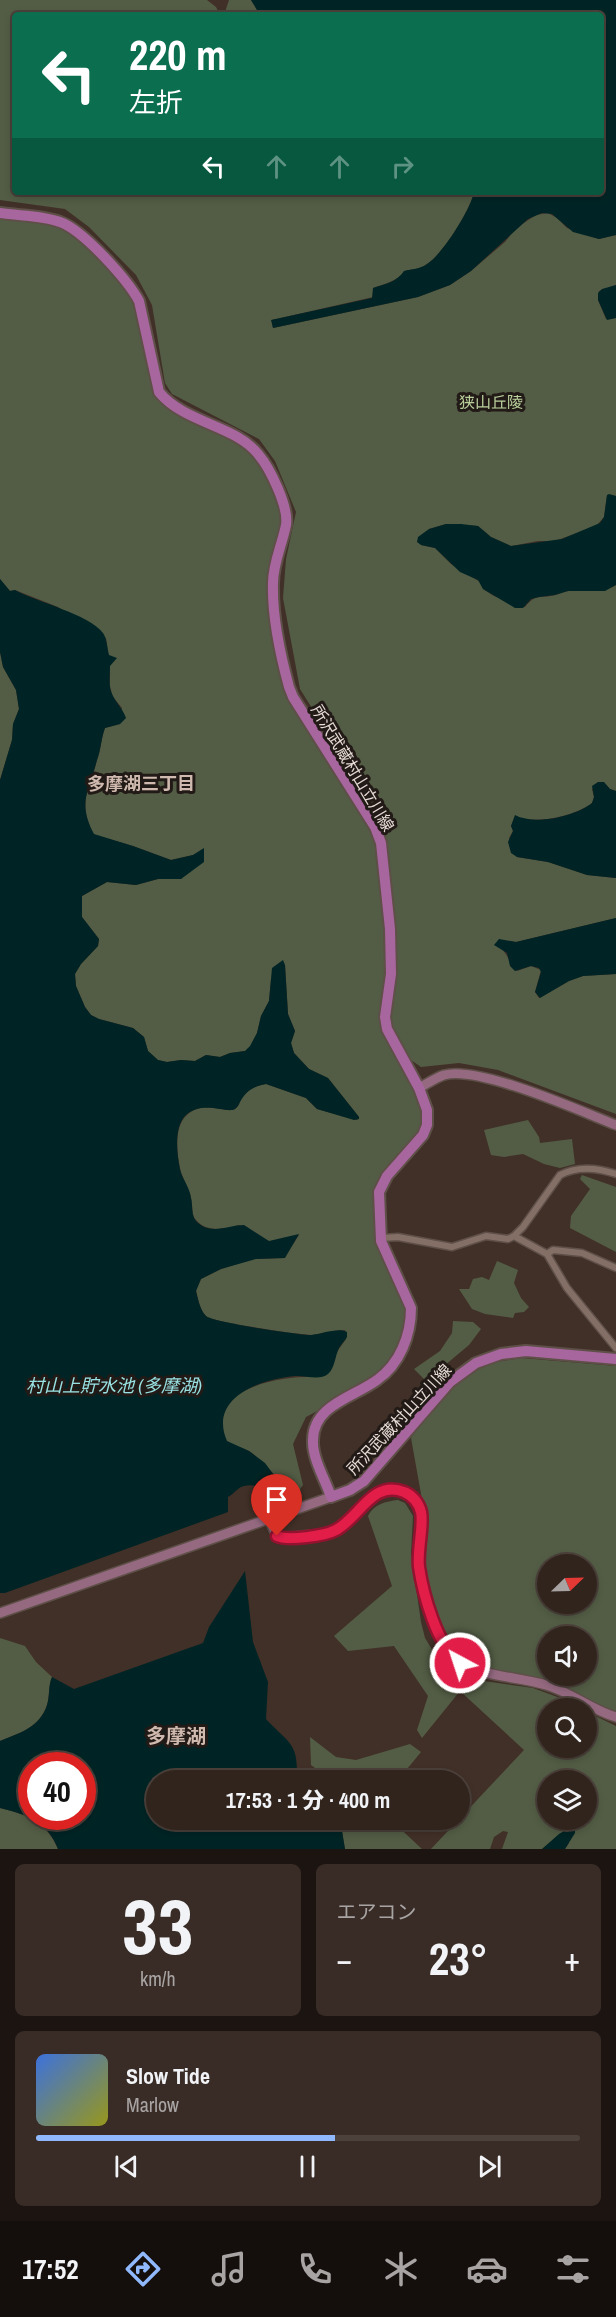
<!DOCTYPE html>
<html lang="ja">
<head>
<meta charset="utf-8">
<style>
  :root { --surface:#31241d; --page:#392c26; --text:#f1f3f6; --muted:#a8a4a4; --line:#4c413b; --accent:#90b8fd }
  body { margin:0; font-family:"Archivo Narrow","Noto Sans JP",sans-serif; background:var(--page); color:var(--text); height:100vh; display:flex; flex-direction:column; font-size:22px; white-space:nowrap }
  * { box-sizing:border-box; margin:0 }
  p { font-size:20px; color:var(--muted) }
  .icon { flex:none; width:33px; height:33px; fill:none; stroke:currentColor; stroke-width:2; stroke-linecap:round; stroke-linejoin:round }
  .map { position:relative; height:1849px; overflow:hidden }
  .side { display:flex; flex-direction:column; gap:15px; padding:15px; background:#1b1410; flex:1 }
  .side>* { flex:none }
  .top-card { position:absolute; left:12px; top:12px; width:592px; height:183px; border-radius:6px; box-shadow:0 3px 9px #0003,0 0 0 2px var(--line); background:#0b6e4f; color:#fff; overflow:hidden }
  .needle { width:39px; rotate:67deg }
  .controls { position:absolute; left:537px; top:1554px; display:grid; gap:12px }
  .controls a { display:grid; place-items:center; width:60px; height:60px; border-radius:50%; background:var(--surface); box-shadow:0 3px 9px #0003,0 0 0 2px var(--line); font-size:30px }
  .speed { position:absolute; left:18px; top:1752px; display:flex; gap:12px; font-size:30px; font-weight:700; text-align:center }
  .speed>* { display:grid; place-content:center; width:78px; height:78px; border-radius:50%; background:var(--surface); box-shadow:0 3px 9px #0003,0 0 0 2px var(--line); line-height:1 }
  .speed .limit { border:9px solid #d22; background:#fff; color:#111 }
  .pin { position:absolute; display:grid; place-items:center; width:51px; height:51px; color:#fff; margin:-62px -26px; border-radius:50% 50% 50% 0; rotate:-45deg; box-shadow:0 0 6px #0007 }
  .pin .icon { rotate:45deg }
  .me { position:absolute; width:66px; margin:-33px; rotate:320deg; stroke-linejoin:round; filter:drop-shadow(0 0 4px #0008) }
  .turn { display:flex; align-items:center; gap:21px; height:126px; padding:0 18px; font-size:27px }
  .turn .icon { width:78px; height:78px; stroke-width:2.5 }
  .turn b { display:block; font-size:42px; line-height:51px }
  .lanes { display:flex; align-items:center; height:57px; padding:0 18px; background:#0003; justify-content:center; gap:30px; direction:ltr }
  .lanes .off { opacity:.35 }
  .big { font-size:45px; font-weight:800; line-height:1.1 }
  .side .widget { flex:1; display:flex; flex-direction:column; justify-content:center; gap:9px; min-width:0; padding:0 21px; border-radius:9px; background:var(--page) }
  .side .dial { align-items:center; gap:0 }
  .dial b { font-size:78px; line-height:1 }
  .song { display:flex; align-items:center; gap:18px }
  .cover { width:72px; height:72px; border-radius:9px; background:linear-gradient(135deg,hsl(220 70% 55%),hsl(60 70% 35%)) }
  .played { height:6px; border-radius:3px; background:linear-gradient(90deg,var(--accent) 55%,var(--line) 55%) }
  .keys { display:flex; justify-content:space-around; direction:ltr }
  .heat { display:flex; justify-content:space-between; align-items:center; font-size:33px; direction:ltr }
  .side .tiles { flex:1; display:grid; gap:15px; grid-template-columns:1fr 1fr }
  .widget:last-child { grid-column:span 2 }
  .trip { position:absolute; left:146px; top:1770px; width:324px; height:60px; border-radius:30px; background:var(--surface); box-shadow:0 3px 9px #0003,0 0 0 2px var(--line); font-weight:800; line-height:60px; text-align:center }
  .menu { display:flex; height:96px; justify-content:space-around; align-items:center; background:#140e0c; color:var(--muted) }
  .menu .icon { width:42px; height:42px }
  .menu .on { color:var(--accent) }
  .menu b { font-size:27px; color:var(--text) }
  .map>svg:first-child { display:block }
  .green { fill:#535d45; fill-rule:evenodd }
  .water { fill:#002425; fill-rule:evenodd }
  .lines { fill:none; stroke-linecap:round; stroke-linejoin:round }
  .street-casing { stroke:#5e4f48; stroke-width:9 }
  .secondary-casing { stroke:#5e4f48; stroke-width:12 }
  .primary-casing { stroke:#5e4f48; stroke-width:14 }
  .street { stroke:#836f65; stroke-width:6 }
  .secondary { stroke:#956a81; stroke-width:9 }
  .primary { stroke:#a7669d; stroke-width:10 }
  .route-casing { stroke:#92132f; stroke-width:15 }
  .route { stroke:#e11d48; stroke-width:10 }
  .labels { text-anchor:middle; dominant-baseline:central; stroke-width:6; stroke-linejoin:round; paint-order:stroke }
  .park-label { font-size:16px; fill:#b9cf9c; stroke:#221a16 }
  .street-label { font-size:16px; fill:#e8dcd7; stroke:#221a16 }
  .neighbourhood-label { font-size:18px; font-weight:bold; fill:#d0baaf; stroke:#221a16 }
  .water-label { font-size:18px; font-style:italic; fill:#98e1e2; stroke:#221a16 }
  .quarter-label { font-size:20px; font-weight:bold; fill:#d0baaf; stroke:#221a16 }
</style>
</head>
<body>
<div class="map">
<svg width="616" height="1849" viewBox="0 0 616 1849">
  <rect width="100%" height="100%" fill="#413027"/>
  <path class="green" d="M0 0H207L216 7 220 15H15V192H474C471 209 442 255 427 264 420 269 413 269 405 271 397 281 385 284 373 288V297L272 320 273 328 418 297 450 285 471 271 505 242 516 228 536 215 548 213 557 218 567 228 599 239 616 235V285L599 291 598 300 606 319 616 318V496L607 495 604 517 596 526 555 541H538L511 546 491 537 478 526 446 524 429 529 421 545 435 548 451 564 480 582 483 589 494 596 525 607C536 593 541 599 555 595 560 594 564 591 569 591 586 589 600 593 616 585V791L610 789 603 782 592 789 594 797 592 803C575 816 536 825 515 816L511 826 513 831 509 838 517 857 548 862 587 875 616 878V918L516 942 509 941 503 950 517 971 531 966 541 970 535 992 539 998 569 981 583 976 616 974V1114L498 1070 459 1063 421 1067 408 1058 390 1028 389 1020 395 982 397 954 387 843 373 815 375 808 300 689 283 598 286 559 296 512 275 461 259 439 172 394 165 383 152 305 136 275 89 227 65 209 0 200Z
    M229 0H251L260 15H224Z
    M0 213 60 221 131 288 159 392 254 449 286 516 273 584 289 687 375 827 390 929 385 1017 411 1074 427 1125 387 1176 379 1222 411 1318 391 1367 324 1411 319 1410 306 1417 293 1444 303 1485 296 1495 288 1496 283 1490 287 1489 284 1481C270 1474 263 1460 249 1451 242 1447 233 1446 226 1441 204 1387 283 1375 319 1377L346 1339 345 1330C334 1330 323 1334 312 1335 301 1335 211 1322 206 1316 200 1310 198 1299 196 1290L201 1279 221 1269 252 1259 284 1258 299 1235 269 1242 239 1225C225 1229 207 1233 196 1220 191 1215 193 1205 191 1198 189 1189 184 1181 181 1172 177 1156 173 1127 187 1115 203 1099 227 1114 235 1109 238 1107 239 1104 240 1101 246 1090 254 1086 266 1084L306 1098 317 1109 357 1120 359 1117 328 1078 309 1069 294 1053 291 1043 295 1031 288 1014 285 965 271 979 269 1001 261 1016 257 1033 251 1046 245 1051 230 1053 220 1057 206 1055 195 1061 181 1060 167 1062 158 1060 148 1051 144 1037 133 1028 99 1019 91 1015 85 1007 76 986 75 974 81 964 98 946 99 939 82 917V896L107 882 136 885 158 879H181L204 849 193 855 171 860 133 846 94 835C77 802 89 792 97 760 101 749 101 739 105 728L120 724 122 708 113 697 110 687V666L106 638 58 607 15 590 10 591 0 579Z
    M0 652 3 667 16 690 19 709 13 724 12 740 0 780Z
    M528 1120 539 1137 540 1143 572 1139 575 1164 560 1168 544 1164 523 1154 504 1157 491 1155 484 1130Z
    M582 1175 616 1187V1252L570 1228 571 1216 590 1189 580 1179Z
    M497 1261 518 1270 514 1283 521 1298 529 1307 524 1312 515 1313 513 1318 485 1314 472 1309 459 1289H469L473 1279 482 1277 489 1280Z
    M453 1321 473 1322 481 1329 469 1345 426 1381 414 1369 440 1351 452 1333Z
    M522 1358 616 1366V1714L595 1705 460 1660 448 1648 437 1623 426 1584 421 1555 423 1505 411 1438C424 1417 455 1380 476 1369 490 1362 507 1360 522 1358ZM548 1564H586V1604H548ZM548 1636H586V1676H548Z
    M398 1500 405 1503 413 1516 411 1553 421 1622 425 1638 436 1656 463 1678 533 1688 560 1698 581 1708H548V1748H586L587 1712 616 1726V1849H565L569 1843 565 1830 542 1849H502L508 1832 503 1831 494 1837 490 1849H431L524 1750 460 1691 422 1738 417 1730 428 1696 394 1646 348 1651 334 1636 392 1586 368 1516C373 1505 386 1501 398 1500ZM548 1780H586V1820H548Z
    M0 1638 25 1646 36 1662 52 1677C48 1686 50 1696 47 1705 40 1727 20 1733 0 1741Z
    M310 1737 336 1757 356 1760 410 1744 421 1752 398 1780H384L392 1769 331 1780 311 1765Z
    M0 1808C26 1814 47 1822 58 1849H0Z
    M351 1820H391L422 1849H345L342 1831Z"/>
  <path class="water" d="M251 0H616V235L599 239 584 235 573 232 552 214 542 213 528 219 471 271 450 285 418 297 273 328 271 320 372 298 373 288C385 284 397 282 404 271 412 269 420 269 427 264 442 255 471 209 474 192H602V15H260Z
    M616 285V318L607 320 598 300V293L602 289Z
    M609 494 616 496V585L605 591H568L555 595 539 597 531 599 523 608H515L483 589 478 580 460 572 435 548 421 545 417 542 418 537 429 529 446 524H461L478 526 491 537 511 546 562 539 600 523 604 517 607 495Z
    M0 579 10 591 15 590C36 602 89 614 103 633 107 639 107 647 109 655L117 658 110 666C110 676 108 687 113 696 117 704 123 709 126 718L120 724 105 728C101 739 101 749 97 760 89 792 77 802 94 834L133 846 171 860 193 855 204 848V862L181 879H158L136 885 107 882 82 896V917L99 939 98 946 81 964 75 974 76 986 85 1007 91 1015 99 1019 133 1028 144 1037 148 1051 158 1060 167 1062 181 1060 195 1061 206 1055 220 1057 230 1053 245 1051 250 1046 257 1033 261 1016 269 1001 272 968 283 960 285 965 288 1014 295 1031 291 1043 294 1053 309 1069 328 1078 359 1117V1119L354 1120 317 1109 306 1098 266 1084C254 1086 246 1091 240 1102 239 1104 238 1107 235 1109 227 1114 203 1100 186 1115 173 1127 177 1157 181 1173 184 1181 190 1189 191 1198 193 1206 191 1215 196 1221 210 1236 228 1225 244 1225L269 1241 299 1234 285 1258 256 1259 221 1269 201 1279 196 1291C198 1299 200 1310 206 1316 211 1322 299 1335 311 1335 322 1334 338 1327 347 1332V1337C345 1341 341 1344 339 1348 335 1356 335 1368 328 1374 319 1381 305 1375 295 1376 261 1379 208 1397 227 1441L249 1451 265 1463 274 1475 287 1483 288 1488C271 1495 259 1482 244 1486 238 1487 234 1494 228 1497V1512L5 1593H0V780L12 740 13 724 19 709 16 690 3 667 0 652Z
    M598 782H604L610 789 616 791V878L587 875 548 862 517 857 511 853 508 842 513 831 511 826 515 815C535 826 576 816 592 803L594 797 592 786Z
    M616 918V974L583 976 569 981 540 998 535 992 541 972 539 968 531 966 515 971 510 966 507 953 494 945 499 939 516 942Z
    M245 1571 253 1642 268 1682 266 1719C288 1743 300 1743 296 1780H156V1820H351L342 1831 345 1849H58C48 1822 26 1814 0 1808V1741C20 1733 40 1727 47 1705 50 1696 48 1686 52 1677L74 1689 203 1643 209 1627ZM32 1766H82V1816H32Z
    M393 1769 384 1780H330Z
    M575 1825V1833L565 1849H542L559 1834Z"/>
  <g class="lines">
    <g class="street-casing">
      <path id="street" d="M616 1174C598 1168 577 1166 560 1175L523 1227 514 1236 547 1254 553 1250 582 1253 616 1268
        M381 1238 398 1237 452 1247 486 1236 508 1239 514 1236
        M547 1254 567 1288 616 1348"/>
    </g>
    <g class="secondary-casing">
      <path id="secondary" d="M419 1088C427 1084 435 1078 444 1075 478 1065 580 1111 616 1125
        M269 1519 276 1534C284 1540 293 1537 302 1536 314 1535 327 1535 337 1529 359 1516 378 1474 408 1494 415 1498 420 1505 421 1512 424 1525 418 1540 418 1553 418 1577 435 1639 452 1656 473 1677 518 1676 546 1685 571 1692 591 1710 616 1717
        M0 1613 331 1497"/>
    </g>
    <g class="primary-casing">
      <path id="primary" d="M0 213C19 216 42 215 60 222 83 230 127 279 139 301L159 392C184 423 235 425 258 454 270 468 289 507 286 525 282 545 273 563 273 583 272 616 280 654 289 687L293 697 375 827 381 843 390 929 391 974 385 1017 387 1029 419 1088 427 1110V1125L423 1135 387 1176 379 1192 381 1241 411 1308C411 1335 400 1364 377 1380 354 1397 313 1405 313 1440 312 1458 325 1479 331 1497L350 1490 364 1481 450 1382 476 1363 501 1354 526 1351 616 1359"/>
    </g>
    <use href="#street" class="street"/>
    <use href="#secondary" class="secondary"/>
    <use href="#primary" class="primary"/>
  </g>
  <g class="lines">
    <g class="route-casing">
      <path id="route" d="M277 1536C288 1541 325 1536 336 1530 359 1518 373 1479 404 1492 412 1495 419 1503 421 1512 424 1525 417 1550 419 1567 423 1594 437 1646 460 1663"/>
    </g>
    <use href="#route" class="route"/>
  </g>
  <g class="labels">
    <g class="park-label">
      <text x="491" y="402">狭山丘陵</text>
    </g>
    <g class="street-label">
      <text transform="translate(353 768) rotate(59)">所沢武蔵村山立川線</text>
      <text transform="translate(399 1419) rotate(-47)">所沢武蔵村山立川線</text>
    </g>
    <g class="neighbourhood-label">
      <text x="141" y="783">多摩湖三丁目</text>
    </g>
    <g class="water-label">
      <text x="114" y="1385">村山上貯水池 (多摩湖)</text>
    </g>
    <g class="quarter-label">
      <text x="176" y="1735">多摩湖</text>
    </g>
  </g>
</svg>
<div class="controls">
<a><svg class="needle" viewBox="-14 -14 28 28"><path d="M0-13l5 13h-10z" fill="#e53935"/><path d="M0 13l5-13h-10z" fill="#a8a4a4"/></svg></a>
<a><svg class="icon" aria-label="sound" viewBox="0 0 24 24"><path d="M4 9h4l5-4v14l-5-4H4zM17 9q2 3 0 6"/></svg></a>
<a><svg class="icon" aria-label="search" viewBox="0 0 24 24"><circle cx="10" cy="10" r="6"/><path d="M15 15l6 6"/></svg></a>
<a><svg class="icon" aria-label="layers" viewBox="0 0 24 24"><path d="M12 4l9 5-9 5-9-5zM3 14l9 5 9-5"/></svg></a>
</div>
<div class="speed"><div class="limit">40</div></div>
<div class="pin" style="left:277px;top:1536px;background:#d93025"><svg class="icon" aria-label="arrive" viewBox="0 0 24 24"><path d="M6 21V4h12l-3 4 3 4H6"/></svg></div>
<svg class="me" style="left:460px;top:1663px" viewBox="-20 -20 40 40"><circle r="17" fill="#e11d48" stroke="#fff" stroke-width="3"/><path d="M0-11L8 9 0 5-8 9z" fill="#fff"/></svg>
<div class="trip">17:53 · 1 分 · 400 m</div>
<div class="top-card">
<div class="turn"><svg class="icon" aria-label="left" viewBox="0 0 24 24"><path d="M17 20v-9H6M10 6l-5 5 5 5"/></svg><div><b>220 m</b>左折</div></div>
<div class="lanes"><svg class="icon" aria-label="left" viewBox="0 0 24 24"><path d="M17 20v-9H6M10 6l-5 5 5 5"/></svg><svg class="icon off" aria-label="ahead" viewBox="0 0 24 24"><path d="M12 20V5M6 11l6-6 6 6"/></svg><svg class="icon off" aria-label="ahead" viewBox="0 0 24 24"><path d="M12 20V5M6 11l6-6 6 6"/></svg><svg class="icon off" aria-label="right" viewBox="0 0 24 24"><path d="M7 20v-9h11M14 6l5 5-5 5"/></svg></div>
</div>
</div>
<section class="side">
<div class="tiles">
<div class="widget dial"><b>33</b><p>km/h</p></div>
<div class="widget"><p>エアコン</p>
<div class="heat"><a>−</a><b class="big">23°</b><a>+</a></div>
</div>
<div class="widget">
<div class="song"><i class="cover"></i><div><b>Slow Tide</b><p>Marlow</p></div></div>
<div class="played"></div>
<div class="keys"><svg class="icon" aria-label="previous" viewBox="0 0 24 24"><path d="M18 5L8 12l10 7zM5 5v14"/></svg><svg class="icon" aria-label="pause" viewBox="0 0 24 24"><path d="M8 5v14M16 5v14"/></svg><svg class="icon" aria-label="next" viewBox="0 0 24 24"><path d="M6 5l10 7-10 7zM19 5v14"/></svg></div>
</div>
</div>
</section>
<nav class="menu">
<b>17:52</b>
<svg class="icon on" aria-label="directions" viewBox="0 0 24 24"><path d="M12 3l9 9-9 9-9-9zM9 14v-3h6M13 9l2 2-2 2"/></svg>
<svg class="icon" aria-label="music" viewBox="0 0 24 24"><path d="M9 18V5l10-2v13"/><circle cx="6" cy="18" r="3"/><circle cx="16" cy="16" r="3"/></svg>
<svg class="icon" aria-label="phone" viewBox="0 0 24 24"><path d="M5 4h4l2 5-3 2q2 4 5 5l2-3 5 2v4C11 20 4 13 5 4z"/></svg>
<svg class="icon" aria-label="climate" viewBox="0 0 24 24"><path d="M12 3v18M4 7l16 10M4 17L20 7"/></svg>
<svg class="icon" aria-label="car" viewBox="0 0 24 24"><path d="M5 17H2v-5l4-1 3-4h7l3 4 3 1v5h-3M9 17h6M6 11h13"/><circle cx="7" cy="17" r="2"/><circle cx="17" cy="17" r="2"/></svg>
<svg class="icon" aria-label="filters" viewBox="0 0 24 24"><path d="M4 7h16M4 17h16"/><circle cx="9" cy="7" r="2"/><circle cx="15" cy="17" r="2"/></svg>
</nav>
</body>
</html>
